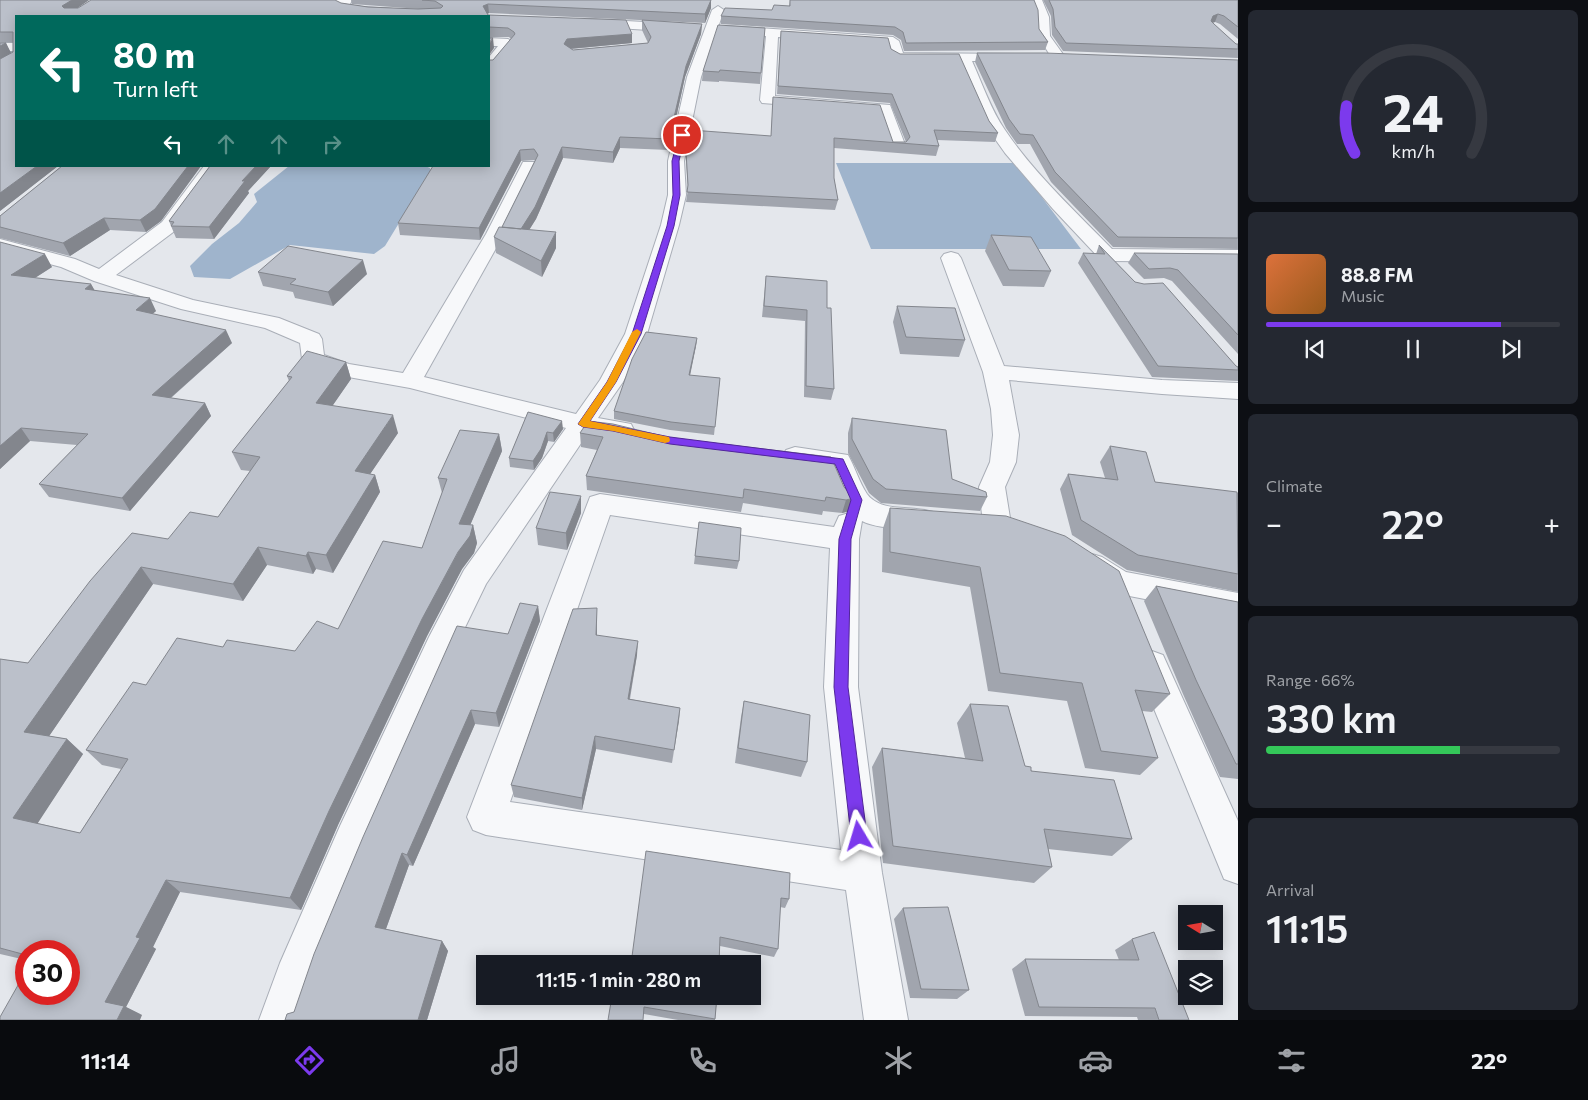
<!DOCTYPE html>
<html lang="en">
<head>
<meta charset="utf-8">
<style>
  :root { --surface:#171b24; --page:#242831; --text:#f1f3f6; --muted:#9ea1a6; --line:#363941; --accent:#7c3aed }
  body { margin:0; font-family:Commissioner,sans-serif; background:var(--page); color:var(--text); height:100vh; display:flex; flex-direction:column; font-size:19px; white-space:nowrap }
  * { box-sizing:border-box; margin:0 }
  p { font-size:16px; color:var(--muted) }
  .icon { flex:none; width:28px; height:28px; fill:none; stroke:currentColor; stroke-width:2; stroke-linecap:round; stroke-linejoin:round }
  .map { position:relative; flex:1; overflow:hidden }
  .panel { display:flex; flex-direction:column; gap:10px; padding:10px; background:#0d0f14; width:350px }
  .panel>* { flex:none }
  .guide { position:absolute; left:15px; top:15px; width:475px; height:152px; border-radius:0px; box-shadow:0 2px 12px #0003; background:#00695c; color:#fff; overflow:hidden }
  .needle { width:32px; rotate:281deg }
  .buttons { position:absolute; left:1178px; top:905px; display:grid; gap:10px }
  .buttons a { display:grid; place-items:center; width:45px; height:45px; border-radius:0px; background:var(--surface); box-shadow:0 2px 12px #0003; font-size:25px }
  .speed { position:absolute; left:15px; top:940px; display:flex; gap:10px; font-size:25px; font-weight:700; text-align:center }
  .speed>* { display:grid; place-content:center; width:65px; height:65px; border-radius:50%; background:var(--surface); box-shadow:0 2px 12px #0003; line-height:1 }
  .speed .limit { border:8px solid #d22; background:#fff; color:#111 }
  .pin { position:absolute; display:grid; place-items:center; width:42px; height:42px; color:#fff; margin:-21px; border:2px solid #fff; border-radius:50%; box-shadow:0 1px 5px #0007 }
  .me { position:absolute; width:55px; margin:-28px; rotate:353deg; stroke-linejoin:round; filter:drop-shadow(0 0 4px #0008) }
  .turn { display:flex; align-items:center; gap:18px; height:105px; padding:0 15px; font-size:22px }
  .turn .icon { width:65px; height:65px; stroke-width:2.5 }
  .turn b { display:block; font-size:35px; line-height:42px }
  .lanes { display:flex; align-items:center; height:48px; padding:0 15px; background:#0003; justify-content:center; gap:25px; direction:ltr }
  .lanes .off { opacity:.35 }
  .big { font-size:38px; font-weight:600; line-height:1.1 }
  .panel .tile { flex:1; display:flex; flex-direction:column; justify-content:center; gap:8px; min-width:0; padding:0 18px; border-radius:8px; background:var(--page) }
  .panel .dial { align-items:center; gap:0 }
  .dial svg { height:130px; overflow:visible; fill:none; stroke:var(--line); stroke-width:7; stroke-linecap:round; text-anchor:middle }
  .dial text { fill:var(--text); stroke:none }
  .song { display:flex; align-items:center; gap:15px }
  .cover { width:60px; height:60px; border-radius:8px; background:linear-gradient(135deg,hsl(20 70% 55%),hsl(30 70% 35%)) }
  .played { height:5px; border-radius:2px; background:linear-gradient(90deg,var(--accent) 80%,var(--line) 80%) }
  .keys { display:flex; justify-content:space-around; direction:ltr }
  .heat { display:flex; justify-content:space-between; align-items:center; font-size:28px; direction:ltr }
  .charge { height:8px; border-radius:4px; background:linear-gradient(90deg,#34c759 66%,var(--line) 0) }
  .trip { position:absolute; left:476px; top:955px; width:285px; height:50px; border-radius:0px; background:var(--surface); box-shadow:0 2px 12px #0003; font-weight:600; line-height:50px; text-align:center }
  .tabs { display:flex; height:80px; justify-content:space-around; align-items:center; background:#090b0e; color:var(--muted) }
  .tabs .icon { width:35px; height:35px }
  .tabs .selected { color:var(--accent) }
  .tabs b { font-size:22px; color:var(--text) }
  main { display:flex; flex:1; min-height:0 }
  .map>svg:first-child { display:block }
  .water { fill:#9fb4cc }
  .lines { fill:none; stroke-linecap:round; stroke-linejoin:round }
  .minor-casing { stroke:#a9aeb7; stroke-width:2 }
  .minor { fill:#f7f8fa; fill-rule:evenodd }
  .wall { fill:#a1a5ae }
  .shaded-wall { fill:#83868d }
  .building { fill:#bbc0ca; stroke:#83868d }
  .route { fill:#7c3aed; stroke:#51269a }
  .slow { fill:#f59e0b }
</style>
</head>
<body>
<main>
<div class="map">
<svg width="1238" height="1020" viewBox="0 0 1238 1020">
  <rect width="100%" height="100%" fill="#e4e7ec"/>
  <path class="water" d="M836 163H1016L1081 249H871Z
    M289 166H425L430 168 432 178 410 205 385 246 374 254 290 245 230 279 194 277 190 266 212 244 239 223 257 202 254 194Z"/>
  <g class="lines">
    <g class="minor-casing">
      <path id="minor" d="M333 0H352L349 6 436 12 442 16C425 17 347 18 337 7L339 3Z
        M1030 0H1042L1049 17 1050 36 1065 57 1063 60H1053L1038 36 1037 17Z
        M718 6 724 10 701 77 684 161 686 195 679 225 647 334 623 382 598 418 631 424 634 430 631 436 622 438 588 433 486 584 456 646 368 848 322 963 303 1020H259L280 963 340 826 429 637 464 570 566 428 410 388 337 375 305 364 302 359 300 343 265 328 181 309 94 281 61 267 0 251V239L75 259 99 269 162 222 204 166H221L176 230 116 275 193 300 279 318 319 334 322 339 324 355 349 364 403 373 486 234 521 166 523 162H535L537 166 504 234 424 377 576 414 600 380 625 334 661 225 668 195V161L687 77 712 10Z
        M590 19 680 24 686 28 680 32 586 26 584 23 586 20Z
        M727 26 893 37 899 41 903 53 1017 54 1019 57 1012 61H972C982 83 991 110 1005 130 1033 172 1077 213 1112 249L1238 250V262L1107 261 1100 259 1053 209 1005 153 988 129 959 61H898L891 57 888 44 778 37 775 96 890 105 906 147 904 150H892L890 147 879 112 762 103 760 100 766 36 723 33 721 30 723 27Z
        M489 38 508 39 514 43 494 68 489 69V57L498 46H489Z
        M0 43H16V51H0Z
        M951 252 958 254 961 258 1004 366 1162 380 1238 383V399L1162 394 1009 380 1019 435 1016 462 1005 487 1011 524 1007 531 997 534 987 531 983 524 979 487 990 462 993 435 991 409 983 372 941 258 944 254Z
        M795 447 848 455C855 467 859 482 867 494 881 513 912 505 933 512L937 519 933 526C917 531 876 529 862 521L859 539 858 687 882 873 908 1020H864L846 890 486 835 473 830 467 817 590 497 600 494 834 527 839 516 849 513 855 514 842 500 829 469 786 462 782 456 786 450ZM610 515 830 548 824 687 841 850 510 802Z
        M1092 554 1102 557 1126 572 1238 593V617L1119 594 1108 590 1082 573 1077 565 1082 557Z
        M1152 651 1163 655 1238 821V884L1224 879 1136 665 1141 655Z"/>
    </g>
    <use href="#minor" class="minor"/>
  </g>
  <path class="wall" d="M0 0H89L77 8 341 3 368 7 420 9 352 4 351 0H711V8L705 23 489 13 487 14 488 15 632 34V43L571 49 573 50 648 43 642 30V20L702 24 701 34 685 77 669 150 620 148 613 163 563 158 536 219 529 230 556 248 542 277 496 253 494 237 502 227 535 160 521 161 480 240 400 235 398 223 489 166 493 60 511 39 509 37H489V16H16L58 166 0 211V43H6L11 53 13 52V42H0Z
    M790 0H1034L1039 29 1048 42 1045 50 904 51 901 40 893 35 721 24V16L772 10 789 6Z
    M1043 0H1238V39L1220 24 1215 22 1212 23 1236 44H1238V58L1063 51 1052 35 1051 16Z
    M765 28 760 84 719 81V82L702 81 703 71Z
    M781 31 891 49 989 121 998 133 995 142 937 140 939 146 936 156 834 148V178L838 200 835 210 686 202 688 189 686 161V152L771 136 773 97 893 142H906L890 103 777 94Z
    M977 53 1238 60V249L1113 247 1051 182 1030 144H1017L1006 128 975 62Z
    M62 166H201L161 221 146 232 110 230 70 256 0 238V216Z
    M210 166H271L248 191 249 193 214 239 176 238 169 221Z
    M991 235 1051 271 1044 287 1003 286 985 251Z
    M0 242 52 267 35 278 91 284 94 290 156 311 152 314 232 343 171 398 205 403 211 416 130 511 49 497 39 484 77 445 30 441 0 469Z
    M1099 245 1135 282 1236 366 1238 367V381L1152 377 1078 263 1083 253 1096 254Z
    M1134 253 1238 254V354L1172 281 1164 278 1144 279 1128 263Z
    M258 272 367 274 333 306 295 298 293 292 263 286Z
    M766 276 827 308 834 389 831 400 804 397 805 321 762 317Z
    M897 306 965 340 959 357 900 354 893 322Z
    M697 338 696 346 690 376 720 378 714 435 670 430 614 419V411Z
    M346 362 351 379 332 406 398 433 370 474 375 475 380 492 333 573 316 569 313 574 267 565 243 601 153 584 49 736 67 739 83 754 37 823 80 833 121 769 102 765 86 750 146 685 223 647 295 651 338 629 422 548 442 493 438 478 499 434 502 451 470 525H473L477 543 474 553 462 569 427 636 338 825 301 910 180 892 153 947 156 949 126 1007 142 1015 69 994 26 951V960L0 954V659L28 663 168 539 218 517 250 471 241 470 232 452 289 381 287 376Z
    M528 412 563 429 554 442 548 441 542 458 534 470 510 467 509 458Z
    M852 418 952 479 987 497 980 511 881 503 869 493 848 453V433Z
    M580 433 671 438 831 457 850 511 842 513 823 511 822 515 743 503 741 512 587 490 586 476 597 450 581 447Z
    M1110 446 1155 482 1238 493V592L1127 570 1072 535 1060 489 1068 474 1105 478 1100 462Z
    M890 508 1170 694 1152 712 1142 711 1158 758 1140 775 1085 768 1067 701 988 691 970 587 882 572 883 528Z
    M581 513 567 550 538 545 536 528Z
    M699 522 739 561 737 569 694 564Z
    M1156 586 1238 602V779L1220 777 1183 694 1144 601Z
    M538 606 540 621 499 727 475 724 413 866 409 865 386 929 442 941 448 951 427 1020H285L294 1012 508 634Z
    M597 623V635L637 655 630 699 680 708 672 763 596 749 582 810 514 797 511 785Z
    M744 701 807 762 801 777 735 763 741 717Z
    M970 704 1025 766 1132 839 1112 856 1048 849 1052 867 1034 883 883 863 872 767 882 748 965 758 957 723Z
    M646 851 789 899 785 908 780 907 778 949 774 957 720 946Z
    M903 908 969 990 957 999 910 998 894 919Z
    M1132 939 1189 1020H1138L1137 1017 1025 1016 1012 969 1025 959 1119 960 1115 950Z
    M612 996H717L715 1020H678L644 1014Z"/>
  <path class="shaded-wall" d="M72 0H89L66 16 62 6Z
    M711 0V8L705 23V14Z
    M488 4 489 13 484 15 483 6Z
    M1218 14 1215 22 1209 24 1213 16Z
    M702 24 701 34 685 77 669 150V139L686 66Z
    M632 34V43L568 49 564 44 567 39Z
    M493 38 494 48 489 55V44Z
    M6 43 11 53 0 60V46Z
    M620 137V148L613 163V152Z
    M562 147 563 158 536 219 521 243 520 230Z
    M520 150 521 161 480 240 479 228Z
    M37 166H58L0 211V193Z
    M188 166H201L161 221 146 232 140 220Z
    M256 166H271L248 191 249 193 214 239 209 227 242 181Z
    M104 218 110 230 70 256 63 243Z
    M556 232V248L542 277 541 261Z
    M45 254 52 267 19 288 11 275Z
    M363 260 367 274 333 306 328 292Z
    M91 284 98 296 85 289Z
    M150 298 156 311 142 323 136 310Z
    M226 330 232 343 159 408 152 395Z
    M697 338 696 346 688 384 689 375Z
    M346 362 351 379 322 421 316 403Z
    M205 403 211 416 130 511 122 498Z
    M393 415 398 433 360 489 355 471Z
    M562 421 563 429 554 442 553 433Z
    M21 428 30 441 0 469V446Z
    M547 432 548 441 542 458 534 470 533 461Z
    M499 434 502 451 463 542 459 524Z
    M375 475 380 492 333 573 326 555Z
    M581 496V513L567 550 566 533Z
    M854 498 850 511 842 513 846 500Z
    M473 525 477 543 474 553 462 569 427 636 338 825 301 910 290 898 329 811 422 619Z
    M258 547 267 565 243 601 233 584Z
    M308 552 316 569 313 574 306 556Z
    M141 567 153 584 41 748 24 732Z
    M538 606 540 621 499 727 496 713Z
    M597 608V649L596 635Z
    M638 641 637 655 627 712 628 699Z
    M680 708 679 721 672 763 674 750Z
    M471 710 475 724 413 866 407 855Z
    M595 736 596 749 582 810V798Z
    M67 739 83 754 32 832 13 818Z
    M402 853 409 865 383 937 375 927Z
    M166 880 180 892 153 947 156 949 126 1007 142 1015 140 1020H117L105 1002 136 937Z
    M442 941 448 951 427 1020H418Z"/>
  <path class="building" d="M0 0H72L62 6 64 8H78L91 0H335L341 3 368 7 418 9 441 8 443 6 435 1 422 0H711L705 14 488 4 483 6 488 15 626 20 632 34 567 39 564 44 573 50 648 43 651 37 642 20 702 24 686 66 669 139 620 137 613 152 562 147 535 207 521 229 502 227 538 155 534 149 520 150 479 228 398 223 433 166H489V60H493L515 34 514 32 508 28 489 27V16H16V166H37L0 193V59L13 52V32H0Z
    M790 0H1034L1038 10 1039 29 1048 42 906 43 903 32 895 27 721 16 725 8 772 10 774 5 790 6Z
    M1049 0H1238V27L1224 16 1218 14 1213 16 1211 21 1214 24 1236 44H1238V49L1066 43 1055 27 1053 9Z
    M718 25 765 28 761 73 720 70 719 72 703 71Z
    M781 31 888 38 891 49 900 54H959L989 121 998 133 934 130 939 146 834 138V178L838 200 687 192 688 185 686 152 691 130 771 136 773 97 880 105 893 142H906L910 137 892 94 778 86Z
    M489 38H493L489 43Z
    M0 43H6L0 46Z
    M977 53H1045L1238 60V238L1118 237 1055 172 1033 135 1020 134 1009 119Z
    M62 166H188L155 209 140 220 104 218 63 243 0 227V216Z
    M210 166H256L242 181H245L209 227 171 226 174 222 169 221Z
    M499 227 556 232 541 261 494 237Z
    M991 235 1031 237 1051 271 1009 270Z
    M0 242 45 254 11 275 91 284 85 289 150 298 136 310 226 330 152 395 205 403 122 498 39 484 88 434 21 428 0 446Z
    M1099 245 1135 282 1144 284 1163 283 1236 366 1238 367V370L1158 366 1083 253 1105 254Z
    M288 246 363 260 328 292 290 284 296 279 258 272Z
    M1134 253 1238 254V335L1178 270 1170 268 1149 269Z
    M766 276 827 281V308H831L834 389 806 386 807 310 764 306Z
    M897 306 955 308 965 340 906 337Z
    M646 332 697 338 689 375 720 378 715 427 671 422 614 411 632 359Z
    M307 351 346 362 316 403 393 415 355 471 375 475 326 555 308 552 306 556 258 547 233 584 141 567 24 732 67 739 13 818 80 833 128 759 86 750 133 682 146 685 177 638 223 647 227 640 295 651 317 621 338 629 383 541 422 548 447 479 438 478 460 430 499 434 459 524 473 525 470 536 458 552 422 619 329 811 290 898 166 880 136 937 140 938 105 1002 124 1006 117 1020H0V1017L26 971V994H69V951H26V955L0 948V659L28 663 90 581 132 533 168 539 190 512 218 517 260 457 232 452 292 377 287 376Z
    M528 412 562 421 553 433 547 432 541 449 533 461 509 458Z
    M852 418 946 430 952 479 986 492 987 497 886 489 873 479 852 439Z
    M588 421 613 424 671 438 831 457 844 487 854 498 846 500 826 497 825 501 744 489 743 498 586 476 603 437 580 433Z
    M1110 446 1146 452 1155 482 1237 492 1238 574 1138 555 1081 520 1068 474 1118 480Z
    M550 492 581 496 566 533 536 528Z
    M890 508 1006 516 1065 536 1119 571 1170 694 1135 690 1158 758 1101 751 1082 683 1000 673 980 567 890 552Z
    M699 522 741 528 739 561 695 556Z
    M1156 586 1238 602V764H1236L1196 680Z
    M520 603 538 606 496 713 471 710 407 855 402 853 375 927 442 941 418 1020H285L287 1014 294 1012 314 954 363 837 457 626 508 634Z
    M597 608 596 635 638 641 628 699 680 708 674 750 595 736 582 798 511 785 573 609Z
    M744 701 810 715 807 762 738 748Z
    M970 704 1008 706 1025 766 1031 767V771L1114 780 1132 839 1044 829 1052 867 893 846 882 748 983 761Z
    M646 851 790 873 789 899 781 898 778 949 720 937 719 964H631Z
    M948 907 969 990 921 989 903 908Z
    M1154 932 1189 1020H1159L1155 1008 1039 1007 1025 959 1139 960 1132 939Z
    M612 996H717L715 1019 644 1007 643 1020H608Z"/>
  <path class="route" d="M682 133 685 135 679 161 680 195 674 226 641 334 616 382 590 421 670 437 843 459 862 500 851 539 848 687 867 836 864 841 859 843 853 841 851 836 834 687 839 539 851 500 835 464 670 444 613 431 583 427 578 424 607 382 632 334 667 226 673 195 672 161 679 135Z"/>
  <path class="slow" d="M637 329 641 332 616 382 590 421 669 437 670 440 669 442 665 443 613 431 583 427 578 424 607 382 632 332Z"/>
</svg>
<div class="buttons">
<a><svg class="needle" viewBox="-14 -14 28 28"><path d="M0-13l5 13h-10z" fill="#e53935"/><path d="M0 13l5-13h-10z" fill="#9ea1a6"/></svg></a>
<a><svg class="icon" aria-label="layers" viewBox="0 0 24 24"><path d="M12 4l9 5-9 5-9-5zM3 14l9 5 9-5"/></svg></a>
</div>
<div class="speed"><div class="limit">30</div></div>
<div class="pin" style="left:682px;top:135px;background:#d93025"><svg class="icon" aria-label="arrive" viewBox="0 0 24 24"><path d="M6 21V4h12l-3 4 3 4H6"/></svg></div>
<svg class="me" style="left:859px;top:836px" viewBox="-20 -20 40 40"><path d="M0-17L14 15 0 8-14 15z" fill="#7c3aed" stroke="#fff" stroke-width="4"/></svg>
<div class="trip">11:15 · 1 min · 280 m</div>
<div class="guide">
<div class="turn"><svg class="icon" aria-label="left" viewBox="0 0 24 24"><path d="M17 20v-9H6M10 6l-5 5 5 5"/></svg><div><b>80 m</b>Turn left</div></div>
<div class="lanes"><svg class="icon" aria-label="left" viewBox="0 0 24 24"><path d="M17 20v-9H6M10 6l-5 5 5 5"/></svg><svg class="icon off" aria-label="ahead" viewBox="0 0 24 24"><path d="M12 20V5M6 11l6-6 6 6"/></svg><svg class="icon off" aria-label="ahead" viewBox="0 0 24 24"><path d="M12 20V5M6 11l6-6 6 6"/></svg><svg class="icon off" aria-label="right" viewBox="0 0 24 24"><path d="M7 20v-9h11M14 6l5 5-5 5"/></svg></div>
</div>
</div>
<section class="panel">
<div class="tile dial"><svg viewBox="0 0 100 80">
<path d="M14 69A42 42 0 1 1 86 69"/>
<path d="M14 69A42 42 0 0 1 9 40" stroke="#7c3aed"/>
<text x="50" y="56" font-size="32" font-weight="700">24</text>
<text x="50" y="72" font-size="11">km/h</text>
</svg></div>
<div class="tile">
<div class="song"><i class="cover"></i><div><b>88.8 FM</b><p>Music</p></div></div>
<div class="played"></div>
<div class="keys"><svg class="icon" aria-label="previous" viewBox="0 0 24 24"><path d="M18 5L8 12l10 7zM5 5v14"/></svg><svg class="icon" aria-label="pause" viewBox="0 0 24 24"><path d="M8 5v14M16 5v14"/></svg><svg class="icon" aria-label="next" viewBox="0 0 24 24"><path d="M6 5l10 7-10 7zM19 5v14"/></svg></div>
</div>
<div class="tile"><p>Climate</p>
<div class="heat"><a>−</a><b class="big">22°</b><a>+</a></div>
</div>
<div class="tile"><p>Range · 66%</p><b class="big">330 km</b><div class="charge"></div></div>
<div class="tile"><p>Arrival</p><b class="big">11:15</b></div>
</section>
</main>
<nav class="tabs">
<b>11:14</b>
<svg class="icon selected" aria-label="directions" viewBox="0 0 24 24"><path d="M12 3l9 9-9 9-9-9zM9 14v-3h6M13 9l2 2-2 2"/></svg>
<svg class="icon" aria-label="music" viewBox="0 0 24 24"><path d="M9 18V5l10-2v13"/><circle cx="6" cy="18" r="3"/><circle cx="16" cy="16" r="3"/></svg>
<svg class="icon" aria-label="phone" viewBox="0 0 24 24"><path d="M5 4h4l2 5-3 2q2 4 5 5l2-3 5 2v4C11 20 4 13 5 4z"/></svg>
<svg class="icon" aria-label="climate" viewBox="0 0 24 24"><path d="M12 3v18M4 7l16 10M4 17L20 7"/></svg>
<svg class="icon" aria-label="car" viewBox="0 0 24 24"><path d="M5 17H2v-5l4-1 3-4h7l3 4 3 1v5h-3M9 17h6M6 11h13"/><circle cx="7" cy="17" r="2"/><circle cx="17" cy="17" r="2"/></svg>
<svg class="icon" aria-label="filters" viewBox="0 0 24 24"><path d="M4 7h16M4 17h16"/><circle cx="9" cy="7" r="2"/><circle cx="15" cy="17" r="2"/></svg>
<b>22°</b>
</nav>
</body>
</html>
